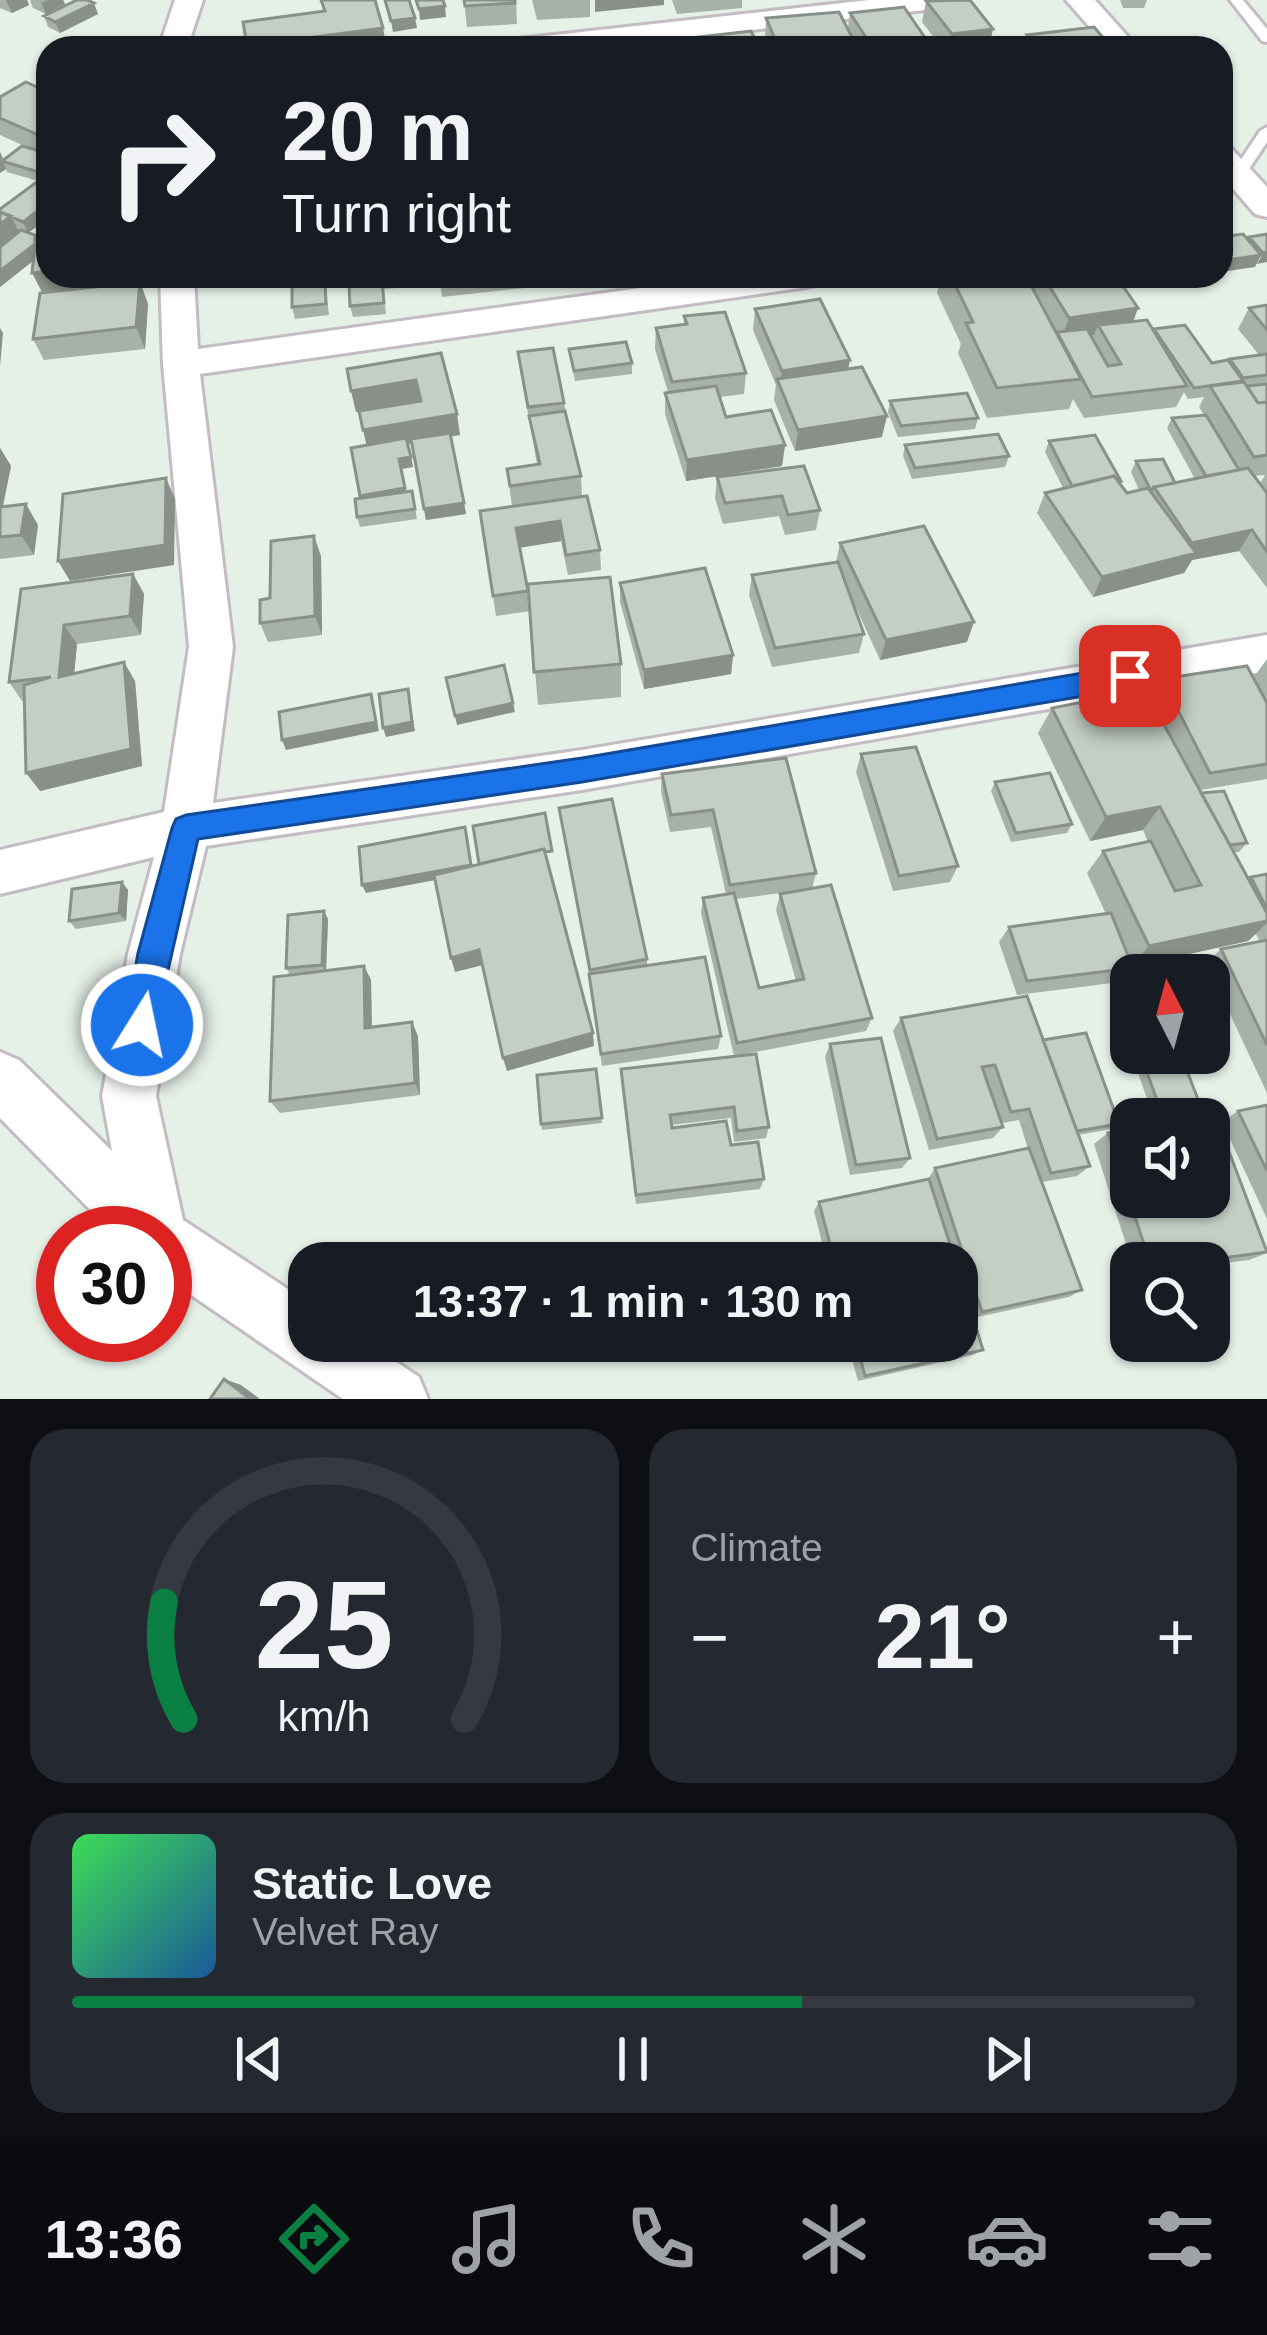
<!DOCTYPE html>
<html lang="en">
<head>
<meta charset="utf-8">
<style>
  :root { --surface:#171b24; --page:#242831; --text:#f1f3f6; --muted:#9ea1a6; --line:#363941; --accent:#0b8043 }
  body { margin:0; font-family:Arial,sans-serif; background:var(--page); color:var(--text); height:100vh; display:flex; flex-direction:column; font-size:45px; white-space:nowrap }
  * { box-sizing:border-box; margin:0 }
  p { font-size:39px; color:var(--muted) }
  .icon { flex:none; width:66px; height:66px; fill:none; stroke:currentColor; stroke-width:2; stroke-linecap:round; stroke-linejoin:round }
  .map { position:relative; height:1399px; overflow:hidden }
  .side { display:flex; flex-direction:column; gap:30px; padding:30px; background:#0d0f14; flex:1 }
  .side>* { flex:none }
  .hud { position:absolute; left:36px; top:36px; width:1197px; height:252px; border-radius:36px; box-shadow:0 3px 9px #0004; background:#171b24; color:var(--text); overflow:hidden }
  .needle { width:78px; rotate:354deg }
  .tools { position:absolute; left:1110px; top:954px; display:grid; gap:24px }
  .tools a { display:grid; place-items:center; width:120px; height:120px; border-radius:24px; background:var(--surface); box-shadow:0 3px 9px #0004; font-size:60px }
  .speed { position:absolute; left:36px; top:1206px; display:flex; gap:24px; font-size:60px; font-weight:700; text-align:center }
  .speed>* { display:grid; place-content:center; width:156px; height:156px; border-radius:50%; background:var(--surface); box-shadow:0 3px 9px #0004; line-height:1 }
  .speed .limit { border:18px solid #d22; background:#fff; color:#111 }
  .pin { position:absolute; display:grid; place-items:center; width:102px; height:102px; color:#fff; margin:-51px; border-radius:24px; box-shadow:0 6px 18px #0006 }
  .me { position:absolute; width:132px; margin:-66px; rotate:10deg; stroke-linejoin:round; filter:drop-shadow(0 0 9px #0008) }
  .turn { display:flex; align-items:center; gap:42px; height:252px; padding:0 48px; font-size:54px }
  .turn .icon { width:156px; height:156px; stroke-width:2.5 }
  .turn b { display:block; font-size:84px; line-height:102px }
  .big { font-size:90px; font-weight:600; line-height:1.1 }
  .side .tile { flex:1; display:flex; flex-direction:column; justify-content:center; gap:18px; min-width:0; padding:0 42px; border-radius:36px; background:var(--page) }
  .side .dial { align-items:center; gap:0 }
  .dial svg { height:312px; overflow:visible; fill:none; stroke:var(--line); stroke-width:7; stroke-linecap:round; text-anchor:middle }
  .dial text { fill:var(--text); stroke:none }
  .song { display:flex; align-items:center; gap:36px }
  .cover { width:144px; height:144px; border-radius:18px; background:linear-gradient(135deg,hsl(130 70% 55%),hsl(210 70% 35%)) }
  .played { height:12px; border-radius:6px; background:linear-gradient(90deg,var(--accent) 65%,var(--line) 65%) }
  .keys { display:flex; justify-content:space-around; direction:ltr }
  .heat { display:flex; justify-content:space-between; align-items:center; font-size:66px; direction:ltr }
  .side .tiles { flex:1; display:grid; gap:30px; grid-template-columns:1fr 1fr }
  .tile:last-child { grid-column:span 2 }
  .trip { position:absolute; left:288px; top:1242px; width:690px; height:120px; border-radius:36px; background:var(--surface); box-shadow:0 3px 9px #0004; font-weight:600; line-height:120px; text-align:center }
  .tabs { display:flex; height:192px; justify-content:space-around; align-items:center; background:#090b0e; color:var(--muted) }
  .tabs .icon { width:84px; height:84px }
  .tabs .selected { color:var(--accent) }
  .tabs b { font-size:54px; color:var(--text) }
  .map>svg:first-child { display:block }
  .lines { fill:none; stroke-linecap:round; stroke-linejoin:round }
  .lane-casing { stroke:#c4bcc3; stroke-width:6 }
  .street-casing { stroke:#c4bcc3; stroke-width:6 }
  .lane { fill:#fff; fill-rule:evenodd }
  .street { fill:#fff; fill-rule:evenodd }
  .wall { fill:#a8b1a9; fill-rule:evenodd }
  .shaded-wall { fill:#889089 }
  .building { fill:#c3cec4; stroke:#889089; stroke-width:3 }
  .route { fill:#1a73e8; stroke:#114b97; stroke-width:3 }
</style>
</head>
<body>
<div class="map">
<svg width="1267" height="1399" viewBox="0 0 1267 1399">
  <rect width="100%" height="100%" fill="#e5f0e7"/>
  <g class="lines">
    <g class="lane-casing">
      <path id="lane" d="M1230 0H1243L1267 29V42L1262 41Z
        M1267 127V142L1245 175 1233 178 1231 175 1260 131Z"/>
    </g>
    <g class="street-casing">
      <path id="street" d="M175 0H203L187 48H159Z
        M869 0H956L942 8 593 48H504L518 39Z
        M1066 0H1095L1138 48H1108Z
        M1221 147 1232 149 1267 187V217L1255 214 1221 175Z
        M160 276H194L198 349 728 276H824L819 284 807 287 200 374 233 647 213 803 582 750 1267 635V671L582 790 206 846 180 954 156 1096 183 1220 309 1303V1341H365L419 1377 428 1399H343L165 1277V1233H113L0 1118V1052L19 1060 112 1151 102 1096 128 954 154 857 0 894V850L164 812 189 647 163 364Z"/>
    </g>
    <use href="#lane" class="lane"/>
    <use href="#street" class="street"/>
  </g>
  <path class="wall" d="M0 0H27L29 5 12 13 0 8Z
    M30 0H63L65 4 46 14 33 8Z
    M464 0H516L517 24 467 27Z
    M532 0H590V17L537 20Z
    M672 0H742V8L677 14Z
    M1120 0H1147L1144 8H1123Z
    M926 1 989 48H942L922 22Z
    M850 13 932 48H768L765 39 766 18 848 28Z
    M98 14 60 33 48 27 44 16Z
    M1027 35 1112 48H1023Z
    M48 92V218L28 233 138 282 97 287 140 282 148 304 145 349 44 360 33 339 42 293 33 261 0 287V209L38 181 7 172 6 169 0 173V152L4 160 29 148 0 135V97Z
    M307 276H372V278L309 283Z
    M382 276H418L419 286 384 289Z
    M439 276H523L524 288 442 297Z
    M538 276H588V282L540 287Z
    M942 276H1026L1029 281 1030 276H1116L1138 308 1133 321 1212 363 1259 355 1238 329 1249 308 1267 305V588L1239 551 1192 560 1184 573 1093 597 1037 513 1045 493 1063 488 1045 452 1049 441 1121 481 1120 483 1127 493 1139 490 1131 472 1136 461 1175 483 1195 479 1167 428 1172 418 1204 415 1199 407 1204 397 1188 399 1184 392 1176 407 1084 418 1073 399 1069 409 987 418 958 353 961 344 937 293ZM1265 475 1260 484 1254 476Z
    M382 279 386 314 353 317 350 306Z
    M325 282 329 315 295 319 292 307Z
    M755 309 848 369 882 437 795 451 774 400 776 385 753 330Z
    M684 316 746 373 744 394 719 397 726 417 785 445 782 466 686 481 665 414V393L668 392 655 349 656 328 684 324Z
    M569 349 632 363V374L575 381Z
    M441 353 460 435 450 436 466 514 426 520 412 443 408 444 413 467 401 469 406 492 412 491 417 519 360 527 357 517 367 445 359 411 356 412Z
    M519 363 564 403 581 476 582 496 600 550 601 570 568 575 561 541 520 547 529 599 621 664V697L538 705 530 611 496 616 480 511 512 506 507 469 537 464Z
    M890 401 978 418 975 429 898 437 888 412Z
    M905 445 1009 456 1005 467 912 479 903 456Z
    M0 448 11 466 3 507 38 525 34 555 0 559Z
    M804 466 820 510 816 530 785 535 779 516 723 524 715 498 717 477Z
    M840 543 967 642 880 660 847 588 864 634 859 653 772 667 749 595 752 575 836 562Z
    M321 556 322 635 268 642 260 623Z
    M133 574 144 594 141 635 77 644 74 674 135 681 142 766 40 791 25 701H22L9 682 21 589Z
    M620 583 733 655 731 674 644 689 620 602Z
    M1267 659V779L1200 790 1247 843 1239 852H1234L1248 879 1251 877 1267 874V939L1259 940 1256 934 1248 941 1132 966 1120 982 1017 995 999 942 1009 927 1106 914 1087 873 1103 851 1148 842 1143 830 1090 841 1038 733 1052 708 1167 731 1150 697 1162 679 1253 678Z
    M861 754 958 866 950 882 893 891 856 772Z
    M662 774 816 873 812 889 872 1018 866 1031 734 1056 701 913 703 898 726 894 711 827 670 832 661 791ZM809 889 780 894 776 910 796 981 759 988 736 899Z
    M995 782 1072 824 1067 833 1011 842 991 791Z
    M559 808 647 959V966L721 1036 718 1049 602 1066 589 974Z
    M122 882 128 890 126 921 76 929 69 921Z
    M328 919 326 970 364 966 371 980 372 1028 418 1036 420 1095 280 1113 270 1101 290 975 286 968Z
    M1267 940V1093L1206 963 1221 949Z
    M901 1018 1043 1040 1119 1124 1112 1129 1078 1135 1090 1166 1077 1176 1042 1182 1082 1290 1069 1297 973 1318 983 1350 973 1355 858 1381 847 1341H957V1263H827L814 1211 819 1202 928 1179 935 1168 1028 1149 1019 1120 1002 1123 1003 1127 993 1138 929 1150 893 1031Z
    M1131 1036V1053H1180L1203 1112 1195 1118 1154 1119 1127 1041Z
    M830 1044 910 1158 902 1168 850 1175 825 1057Z
    M756 1054 769 1127 766 1138 734 1142 731 1118 671 1125 672 1128 731 1145 764 1179 760 1189 636 1204 621 1069Z
    M596 1069 602 1123 542 1130 541 1124Z
    M1267 1105V1219L1222 1122 1238 1111Z
    M1108 1133 1267 1253 1249 1260 1209 1265V1263H1132L1094 1144Z"/>
  <path class="shaded-wall" d="M6 0H27L29 5 12 13Z
    M48 0H63L65 4 46 14 41 3Z
    M595 0H664V5L595 12Z
    M94 3 98 14 60 33 55 22Z
    M445 6 446 17 420 20 419 9Z
    M415 18 417 28 393 32 391 21Z
    M383 28 387 48H248L247 46Z
    M993 29 989 48H949L952 34Z
    M48 132V152L41 136Z
    M0 152 6 169 0 173Z
    M1231 164 1221 185V165Z
    M48 203V218L28 233 23 222Z
    M11 216 22 238 0 253V224Z
    M43 238 48 249 0 287V271Z
    M1267 252V262L1257 264 1263 253Z
    M1261 255 1255 267 1221 272V261Z
    M48 271V276H138V282L43 294 32 273Z
    M140 282 148 304 145 349 136 327Z
    M1138 308 1130 330 1098 325 1094 335 1061 339 1069 318Z
    M0 328 3 333 0 366Z
    M850 360 846 381 780 387 782 371Z
    M416 380 420 401 356 412 351 391Z
    M457 414 460 435 368 451 363 430Z
    M887 416 882 437 795 451 798 430Z
    M785 445 782 466 686 481 687 460Z
    M0 448 11 466 1 514 0 512Z
    M411 457 413 467 401 469 399 459Z
    M166 478 175 499 174 565 70 581 58 561Z
    M405 488 407 499 363 507 360 496Z
    M464 503 466 514 426 520 424 509Z
    M26 504 38 525 34 555 21 535Z
    M560 521 561 541 519 548 516 528Z
    M1252 530 1239 551 1192 560 1184 573 1093 597 1102 577 1185 556 1192 543Z
    M314 536 321 556 322 635 315 616Z
    M133 574 144 594 141 635 130 616Z
    M974 622 967 642 880 660 886 640Z
    M64 625 77 644 72 696 59 677Z
    M733 655 731 674 644 689V670Z
    M124 662 135 681 142 766 40 791 26 773Z
    M408 689 415 731 386 737 383 728Z
    M371 694 379 731 286 750 282 740Z
    M513 703 515 712 457 725 455 716Z
    M1160 807 1143 830 1090 841 1106 817Z
    M467 836 473 873 366 893 362 885Z
    M122 882 128 890 126 921 119 913Z
    M324 911 328 919 326 972 322 965Z
    M1267 921V923L1248 941 1131 967 1149 946Z
    M479 950 483 965 455 972 451 958Z
    M364 966 371 980 372 1041 365 1028Z
    M412 1022 418 1036 420 1095 415 1083Z
    M593 1033 594 1046 507 1071 503 1058Z
    M224 1379 241 1385 260 1399H250Z"/>
  <path class="building" d="M77 0H87L94 3 55 22 44 16Z
    M321 0H375L383 28 247 46 243 22 325 11Z
    M385 0H409L415 18 391 21Z
    M416 0H443L445 6 419 9Z
    M464 0H515V3L465 6Z
    M970 0 993 29 952 34 926 1Z
    M904 7 932 48H873L850 13Z
    M839 12 853 39 778 46 766 18Z
    M1094 27 1112 48H1037L1027 35Z
    M751 31 758 45 736 48H704L699 37Z
    M664 40 666 48H642L640 42Z
    M538 43 539 48 491 47Z
    M861 44 864 48H831Z
    M26 82 48 92V132L41 136 0 118V97Z
    M22 146 48 153V156L41 162 48 164V175L2 161Z
    M1221 153 1231 164 1221 165Z
    M41 179 48 181V203L23 222 0 212V209Z
    M0 212 11 216 0 224Z
    M21 230 35 235V244L0 271V247Z
    M48 233V271L32 273 36 235Z
    M1243 234 1261 255 1221 261V237Z
    M1267 234V252L1263 253 1249 237Z
    M951 276H1026L1081 379 997 388 966 323 973 322Z
    M1043 276H1116L1138 308 1069 318Z
    M382 279 384 303 350 306 349 283Z
    M140 282 136 327 33 339 40 293Z
    M325 282 326 304 292 307V285Z
    M820 299 850 360 782 371 755 309Z
    M1267 305V330L1249 308Z
    M725 312 746 373 672 382 656 328 687 324 684 316Z
    M1147 320 1187 386 1092 397 1057 332 1087 329 1108 366 1121 364 1098 325Z
    M1185 325 1212 363 1228 360 1243 381 1194 388 1154 329Z
    M626 342 632 363 574 371 569 349Z
    M553 348 564 403 528 407 518 352Z
    M441 353 457 414 363 430 359 411 421 401 416 380 351 391 347 369Z
    M1267 354V375L1243 378 1230 359Z
    M862 367 887 416 798 430 777 379Z
    M1244 382 1258 403 1267 402V455L1254 457 1210 386Z
    M1267 384V402L1258 403 1247 386Z
    M716 386 726 417 771 410 785 445 687 460 665 393Z
    M967 393 978 418 901 426 890 401Z
    M565 411 581 476 510 486 507 469 540 464 529 416Z
    M1206 415 1239 470 1206 476 1172 418Z
    M450 433 464 503 424 509 411 439Z
    M998 434 1009 456 915 468 905 445Z
    M1095 435 1121 481H1118L1114 476 1072 486 1049 441Z
    M406 438 411 457 399 459 405 488 360 496 351 448Z
    M1163 459 1175 483 1154 487 1151 491 1136 461Z
    M804 466 820 510 788 515 782 496 725 503 717 477Z
    M1248 468 1267 493V552L1252 530 1192 543 1154 487Z
    M1114 476 1127 493 1148 488 1196 553 1102 577 1045 493Z
    M166 478 165 545 58 561 63 494Z
    M412 491 415 509 357 517 355 499Z
    M587 496 600 550 566 555 560 521 516 528 528 591 493 596 480 511Z
    M26 504 21 535 0 537V507Z
    M924 526 974 622 886 640 840 543Z
    M314 536 315 616 260 623V600L270 598 271 541Z
    M838 562 864 634 775 648 752 575Z
    M705 568 733 655 644 670 620 583Z
    M133 574 130 616 64 625 59 677 124 662 131 749 26 773 24 685 51 677 9 682 21 589Z
    M610 577 621 664 534 672 528 584Z
    M504 665 513 703 455 716 446 678Z
    M1247 666 1267 703V764L1210 773 1162 679Z
    M408 689 412 722 383 728 379 694Z
    M1145 690 1267 913V921L1149 946 1103 851 1151 841 1175 891 1201 885 1160 807 1106 817 1052 708Z
    M371 694 376 722 282 740 279 712Z
    M916 747 958 866 899 876 861 754Z
    M786 758 816 873 730 885 713 810 671 815 662 774Z
    M1050 773 1072 824 1016 833 995 782Z
    M1224 791 1247 843 1230 845 1201 793Z
    M612 799 647 959 590 970 559 808Z
    M545 813 552 851 545 852 544 849 479 864 473 826Z
    M465 827 471 865 362 885 359 847Z
    M544 849 593 1033 503 1058 479 950 451 958 434 875Z
    M1267 874V909L1251 877Z
    M122 882 119 913 69 921 72 889Z
    M831 885 872 1018 737 1043 703 898 734 893 759 988 804 979 780 894Z
    M324 911 322 965 286 968 288 915Z
    M1111 913 1133 968 1027 981 1009 927Z
    M1267 940V1045L1221 949Z
    M705 957 721 1036 601 1054 589 974Z
    M364 966 365 1028 412 1022 415 1083 270 1101 274 977Z
    M1027 996 1090 1166 1051 1173 1029 1109 1011 1112 995 1065 982 1067 1003 1127 937 1139 901 1018Z
    M1086 1033 1119 1124 1077 1131 1043 1040Z
    M881 1038 910 1158 856 1165 830 1044Z
    M1140 1053H1180L1203 1112 1163 1117Z
    M756 1054 769 1127 737 1131 734 1107 670 1115 672 1128 726 1121 731 1145 758 1142 764 1179 636 1195 621 1069Z
    M596 1069 602 1118 541 1124 537 1075Z
    M1267 1105V1171L1238 1111Z
    M1217 1120 1267 1252 1186 1263H1150L1108 1133 1131 1130V1197H1209V1121Z
    M1029 1148 1082 1290 982 1312 935 1168Z
    M929 1179 956 1263H835L819 1202Z
    M957 1266 983 1350 865 1376 856 1341H957Z
    M224 1379 250 1399H210Z"/>
  <path class="route" d="M1130 665 1144 676 1130 688 582 782 198 839 153 1036 142 1041 130 1036 125 1025 138 953 172 828 176 819 186 815 582 758Z"/>
</svg>
<div class="tools">
<a><svg class="needle" viewBox="-14 -14 28 28"><path d="M0-13l5 13h-10z" fill="#e53935"/><path d="M0 13l5-13h-10z" fill="#9ea1a6"/></svg></a>
<a><svg class="icon" aria-label="sound" viewBox="0 0 24 24"><path d="M4 9h4l5-4v14l-5-4H4zM17 9q2 3 0 6"/></svg></a>
<a><svg class="icon" aria-label="search" viewBox="0 0 24 24"><circle cx="10" cy="10" r="6"/><path d="M15 15l6 6"/></svg></a>
</div>
<div class="speed"><div class="limit">30</div></div>
<div class="pin" style="left:1130px;top:676px;background:#d93025"><svg class="icon" aria-label="arrive" viewBox="0 0 24 24"><path d="M6 21V4h12l-3 4 3 4H6"/></svg></div>
<svg class="me" style="left:142px;top:1025px" viewBox="-20 -20 40 40"><circle r="17" fill="#1a73e8" stroke="#fff" stroke-width="3"/><path d="M0-11L8 9 0 5-8 9z" fill="#fff"/></svg>
<div class="trip">13:37 · 1 min · 130 m</div>
<div class="hud">
<div class="turn"><svg class="icon" aria-label="right" viewBox="0 0 24 24"><path d="M7 20v-9h11M14 6l5 5-5 5"/></svg><div><b>20 m</b>Turn right</div></div>
</div>
</div>
<section class="side">
<div class="tiles">
<div class="tile dial"><svg viewBox="0 0 100 80">
<path d="M14 69A42 42 0 1 1 86 69"/>
<path d="M14 69A42 42 0 0 1 9 39" stroke="#0b8043"/>
<text x="50" y="56" font-size="32" font-weight="700">25</text>
<text x="50" y="72" font-size="11">km/h</text>
</svg></div>
<div class="tile"><p>Climate</p>
<div class="heat"><a>−</a><b class="big">21°</b><a>+</a></div>
</div>
<div class="tile">
<div class="song"><i class="cover"></i><div><b>Static Love</b><p>Velvet Ray</p></div></div>
<div class="played"></div>
<div class="keys"><svg class="icon" aria-label="previous" viewBox="0 0 24 24"><path d="M18 5L8 12l10 7zM5 5v14"/></svg><svg class="icon" aria-label="pause" viewBox="0 0 24 24"><path d="M8 5v14M16 5v14"/></svg><svg class="icon" aria-label="next" viewBox="0 0 24 24"><path d="M6 5l10 7-10 7zM19 5v14"/></svg></div>
</div>
</div>
</section>
<nav class="tabs">
<b>13:36</b>
<svg class="icon selected" aria-label="directions" viewBox="0 0 24 24"><path d="M12 3l9 9-9 9-9-9zM9 14v-3h6M13 9l2 2-2 2"/></svg>
<svg class="icon" aria-label="music" viewBox="0 0 24 24"><path d="M9 18V5l10-2v13"/><circle cx="6" cy="18" r="3"/><circle cx="16" cy="16" r="3"/></svg>
<svg class="icon" aria-label="phone" viewBox="0 0 24 24"><path d="M5 4h4l2 5-3 2q2 4 5 5l2-3 5 2v4C11 20 4 13 5 4z"/></svg>
<svg class="icon" aria-label="climate" viewBox="0 0 24 24"><path d="M12 3v18M4 7l16 10M4 17L20 7"/></svg>
<svg class="icon" aria-label="car" viewBox="0 0 24 24"><path d="M5 17H2v-5l4-1 3-4h7l3 4 3 1v5h-3M9 17h6M6 11h13"/><circle cx="7" cy="17" r="2"/><circle cx="17" cy="17" r="2"/></svg>
<svg class="icon" aria-label="filters" viewBox="0 0 24 24"><path d="M4 7h16M4 17h16"/><circle cx="9" cy="7" r="2"/><circle cx="15" cy="17" r="2"/></svg>
</nav>
</body>
</html>
